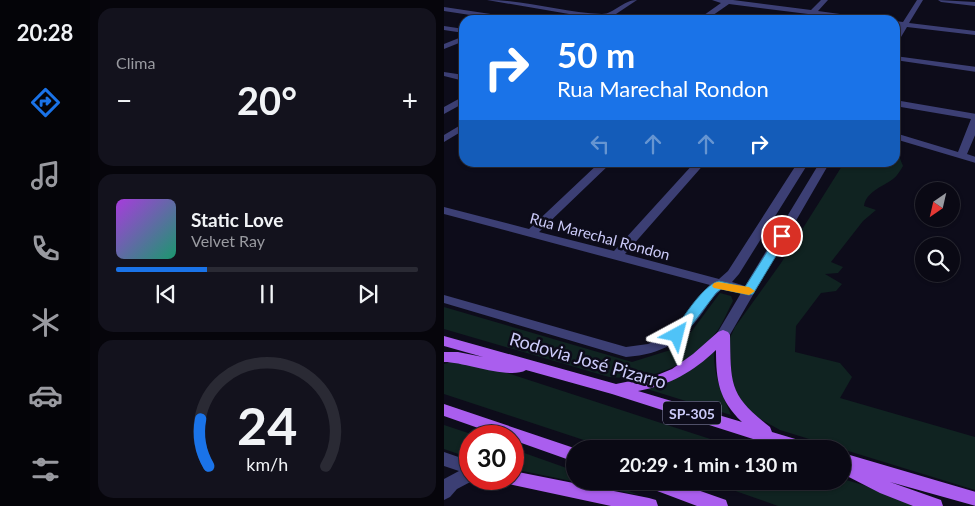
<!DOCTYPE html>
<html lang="pt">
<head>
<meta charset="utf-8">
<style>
  :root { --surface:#0a0914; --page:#13121d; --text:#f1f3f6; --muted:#999aa0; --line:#2a2a34; --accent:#1a73e8 }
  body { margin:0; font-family:Lato,sans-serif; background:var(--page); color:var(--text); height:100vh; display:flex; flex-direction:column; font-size:19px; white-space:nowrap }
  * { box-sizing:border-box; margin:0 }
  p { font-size:16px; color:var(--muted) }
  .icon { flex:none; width:28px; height:28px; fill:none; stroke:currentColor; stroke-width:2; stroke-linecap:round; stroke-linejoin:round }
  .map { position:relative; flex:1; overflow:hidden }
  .panel { display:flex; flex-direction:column; gap:8px; padding:8px; background:#06050b; width:354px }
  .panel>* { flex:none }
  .top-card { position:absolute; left:15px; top:15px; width:441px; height:152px; border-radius:15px; box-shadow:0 1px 4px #0004,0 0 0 1px var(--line); background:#1a73e8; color:#fff; overflow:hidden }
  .needle { width:32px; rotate:214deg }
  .tools { position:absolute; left:471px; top:182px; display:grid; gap:10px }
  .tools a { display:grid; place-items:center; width:45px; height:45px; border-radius:50%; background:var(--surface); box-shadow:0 1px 4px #0004,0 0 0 1px var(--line); font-size:25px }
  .speed { position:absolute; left:15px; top:425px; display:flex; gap:10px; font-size:25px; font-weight:700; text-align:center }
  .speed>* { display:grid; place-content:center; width:65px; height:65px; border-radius:50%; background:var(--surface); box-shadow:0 1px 4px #0004,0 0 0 1px var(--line); line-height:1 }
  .speed .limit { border:8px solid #d22; background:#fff; color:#111 }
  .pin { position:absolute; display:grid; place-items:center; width:42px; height:42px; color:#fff; margin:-21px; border:2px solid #fff; border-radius:50%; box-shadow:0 1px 5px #0007 }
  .me { position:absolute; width:55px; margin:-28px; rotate:38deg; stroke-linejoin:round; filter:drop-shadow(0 0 4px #0008) }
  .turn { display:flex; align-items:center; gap:18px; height:105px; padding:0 15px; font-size:22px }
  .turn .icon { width:65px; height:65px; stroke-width:2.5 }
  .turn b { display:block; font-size:35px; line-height:42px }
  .lanes { display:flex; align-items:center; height:48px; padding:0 15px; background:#0003; justify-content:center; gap:25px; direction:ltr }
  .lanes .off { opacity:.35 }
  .big { font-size:38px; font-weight:700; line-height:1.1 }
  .panel .card { flex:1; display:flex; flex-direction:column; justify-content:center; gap:8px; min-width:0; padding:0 18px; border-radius:15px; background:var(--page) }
  .panel .dial { align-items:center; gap:0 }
  .dial svg { height:130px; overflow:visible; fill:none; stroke:var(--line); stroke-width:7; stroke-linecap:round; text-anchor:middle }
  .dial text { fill:var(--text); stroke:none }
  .song { display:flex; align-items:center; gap:15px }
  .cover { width:60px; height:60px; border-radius:8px; background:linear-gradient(135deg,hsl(280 70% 55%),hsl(160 70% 35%)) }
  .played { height:5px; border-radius:2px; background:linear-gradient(90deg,var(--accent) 30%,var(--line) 30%) }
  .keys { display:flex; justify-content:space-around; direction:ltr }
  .heat { display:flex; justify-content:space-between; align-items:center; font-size:28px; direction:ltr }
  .trip { position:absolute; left:122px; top:440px; width:285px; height:50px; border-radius:25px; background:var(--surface); box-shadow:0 1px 4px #0004,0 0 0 1px var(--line); font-weight:700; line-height:50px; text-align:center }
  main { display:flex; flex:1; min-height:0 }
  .dock { display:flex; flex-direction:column; width:90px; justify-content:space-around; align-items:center; background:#040408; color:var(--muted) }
  .dock .icon { width:35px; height:35px }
  .dock .active { color:var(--accent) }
  .dock b { font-size:22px; color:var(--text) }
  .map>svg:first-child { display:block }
  .green { fill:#102321 }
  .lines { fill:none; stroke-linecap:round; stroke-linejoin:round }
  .minor { fill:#3c3f74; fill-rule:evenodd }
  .major { fill:#aa5eee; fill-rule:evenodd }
  .route { fill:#4fc3f7; stroke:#337fa1 }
  .slow { fill:#f59e0b }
  .labels { text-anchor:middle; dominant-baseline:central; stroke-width:5; stroke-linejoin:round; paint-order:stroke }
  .shield { fill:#0d0c1a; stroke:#9392b6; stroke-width:1 }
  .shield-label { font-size:14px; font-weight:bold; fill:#cccbf9 }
  .street-label { font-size:15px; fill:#cccbf9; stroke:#0d0c1a }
  .near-street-label { font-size:18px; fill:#cccbf9; stroke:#0d0c1a }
</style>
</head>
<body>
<main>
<nav class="dock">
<b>20:28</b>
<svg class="icon active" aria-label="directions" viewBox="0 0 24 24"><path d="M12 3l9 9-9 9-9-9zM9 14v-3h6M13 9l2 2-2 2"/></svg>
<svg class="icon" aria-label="music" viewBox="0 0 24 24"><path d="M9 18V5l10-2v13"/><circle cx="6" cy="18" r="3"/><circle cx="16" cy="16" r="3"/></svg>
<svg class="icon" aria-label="phone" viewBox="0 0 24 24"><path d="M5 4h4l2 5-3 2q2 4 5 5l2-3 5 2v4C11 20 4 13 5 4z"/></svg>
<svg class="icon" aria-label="climate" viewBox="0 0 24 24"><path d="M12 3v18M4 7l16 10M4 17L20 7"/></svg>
<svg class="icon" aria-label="car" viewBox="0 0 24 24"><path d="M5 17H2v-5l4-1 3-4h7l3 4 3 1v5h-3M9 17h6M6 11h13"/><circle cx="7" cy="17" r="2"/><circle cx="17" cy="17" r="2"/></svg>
<svg class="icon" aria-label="filters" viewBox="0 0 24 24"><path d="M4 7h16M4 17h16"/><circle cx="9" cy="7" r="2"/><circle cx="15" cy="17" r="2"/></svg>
</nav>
<section class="panel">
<div class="card"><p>Clima</p>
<div class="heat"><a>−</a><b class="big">20°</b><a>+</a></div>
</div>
<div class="card">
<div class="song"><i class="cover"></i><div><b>Static Love</b><p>Velvet Ray</p></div></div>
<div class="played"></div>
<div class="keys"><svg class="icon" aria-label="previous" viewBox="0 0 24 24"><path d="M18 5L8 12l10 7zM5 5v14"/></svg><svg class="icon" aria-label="pause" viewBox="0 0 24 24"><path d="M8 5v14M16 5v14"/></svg><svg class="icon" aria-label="next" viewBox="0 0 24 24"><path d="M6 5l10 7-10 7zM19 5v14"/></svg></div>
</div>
<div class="card dial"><svg viewBox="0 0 100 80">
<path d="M14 69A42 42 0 1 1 86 69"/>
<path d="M14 69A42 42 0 0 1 9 40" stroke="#1a73e8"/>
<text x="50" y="56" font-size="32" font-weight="700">24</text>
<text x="50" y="72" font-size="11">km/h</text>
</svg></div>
</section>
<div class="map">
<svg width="532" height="506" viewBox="0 0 532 506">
  <rect width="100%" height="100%" fill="#0d0c1a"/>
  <path class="green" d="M451 155 455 156 459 166C456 171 453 176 449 179 438 187 422 192 420 206L432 210 419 221 387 262 399 267 394 273 381 274 398 284 392 291 377 293 352 326 351 352 396 363 408 377 396 398 531 437V490L336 430 311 416 296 400 288 385 285 340 291 327 337 263 398 166 417 163 451 162Z
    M276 293 287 296 289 301C283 312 278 326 270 335 242 368 207 381 165 377L0 329V307L188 362 236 347Z
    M270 351C269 374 278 394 287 415L203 389C228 381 251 370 270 351Z
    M11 361 57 371 297 449H167L0 394V364Z
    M0 425 33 436H26V458L0 449Z
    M69 449 131 471V481H159L195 495 69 469Z
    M399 479 439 491 471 506H334L263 481H399Z"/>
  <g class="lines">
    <path class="minor" d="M43 0C82 0 120 13 158 14 170 14 179 0 193 0L169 16 189 20H160Z
      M268 0H289L367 10 377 0H384L374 11 425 18 429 20H409L371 15 366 18 363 16 364 14 285 4 262 20H253L277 3Z
      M473 0H479L465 23 532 31V35L463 27 454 42H451V34L456 26 451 25V21L459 22Z
      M494 0 532 2V6L497 2Z
      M0 7 60 16 64 18 59 20 0 11Z
      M0 26 20 29V33L0 30Z
      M20 36V41L0 49V44Z
      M451 56 532 67V72L451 60Z
      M0 72 20 75V81L0 76Z
      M20 96V103L0 114V107Z
      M451 100 532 114V133L523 154 532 157V163L451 139V133L514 152 527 119 451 106Z
      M20 123V130L0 142V135Z
      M156 162H168L95 232 170 251 251 162H262L181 254 275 279 284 271 354 162H365L295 274 288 282 301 286 376 162H386L284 338H274L272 335 297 293 279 288C270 295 265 303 259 312 237 342 220 354 182 357L0 303V295L182 347 204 344 219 337 234 324 266 285 0 214V207L85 229Z
      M0 452 26 461V479H32L13 489 6 497 0 500V479L15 471 0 466Z"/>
    <path class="major" d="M279 330 284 332 286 335C287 385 285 395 326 427L328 432 368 444 370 449H340L168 394 82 370C66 380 21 362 0 362V352H14L39 357 0 346V336L172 384 211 376 228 369 249 354 274 332ZM272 350C272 381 275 400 298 422L194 391C226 385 249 372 272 350Z
      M0 404 133 449H131V462L69 440V436H57L0 416Z
      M399 453 532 492V506L446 482 497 500 499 506H469L436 493 399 474Z
      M69 471 205 498 212 500 214 506H167L69 485 63 483 61 479H69Z
      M197 481H228L282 500 284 506H253L200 486Z"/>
  </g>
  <path class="route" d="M338 233 344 236 309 294 305 295 277 289 272 293 238 338H229L227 335 229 332C239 318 259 285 275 281L301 287 333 236Z"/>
  <path class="slow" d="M274 282 305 287 311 291 305 295 270 288 268 286 270 283Z"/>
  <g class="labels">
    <rect class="shield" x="219" y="401.5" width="58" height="23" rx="4"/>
    <g class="shield-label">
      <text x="248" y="413">SP-305</text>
    </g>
    <g class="street-label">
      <text transform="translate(156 236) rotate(15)">Rua Marechal Rondon</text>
    </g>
    <g class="near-street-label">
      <text transform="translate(144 360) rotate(16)">Rodovia José Pizarro</text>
    </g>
  </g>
</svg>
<div class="tools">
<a><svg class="needle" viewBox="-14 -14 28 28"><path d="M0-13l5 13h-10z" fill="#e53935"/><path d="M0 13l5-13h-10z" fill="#999aa0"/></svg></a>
<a><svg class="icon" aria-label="search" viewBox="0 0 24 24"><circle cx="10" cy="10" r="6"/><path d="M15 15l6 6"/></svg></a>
</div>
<div class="speed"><div class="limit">30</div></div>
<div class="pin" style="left:338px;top:236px;background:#d93025"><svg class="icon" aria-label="arrive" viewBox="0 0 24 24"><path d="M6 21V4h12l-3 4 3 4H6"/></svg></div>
<svg class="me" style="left:233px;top:335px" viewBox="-20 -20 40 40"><path d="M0-17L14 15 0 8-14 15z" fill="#4fc3f7" stroke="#fff" stroke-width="4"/></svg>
<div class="trip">20:29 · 1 min · 130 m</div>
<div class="top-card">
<div class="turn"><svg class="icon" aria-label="right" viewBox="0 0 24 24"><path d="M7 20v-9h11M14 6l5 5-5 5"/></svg><div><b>50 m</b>Rua Marechal Rondon</div></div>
<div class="lanes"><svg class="icon off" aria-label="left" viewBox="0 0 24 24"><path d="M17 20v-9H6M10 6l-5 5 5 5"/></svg><svg class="icon off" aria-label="ahead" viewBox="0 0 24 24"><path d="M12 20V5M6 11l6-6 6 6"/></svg><svg class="icon off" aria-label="ahead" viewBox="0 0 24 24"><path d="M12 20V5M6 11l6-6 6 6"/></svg><svg class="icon" aria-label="right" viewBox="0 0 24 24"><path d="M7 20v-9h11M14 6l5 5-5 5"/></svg></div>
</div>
</div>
</main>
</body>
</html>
